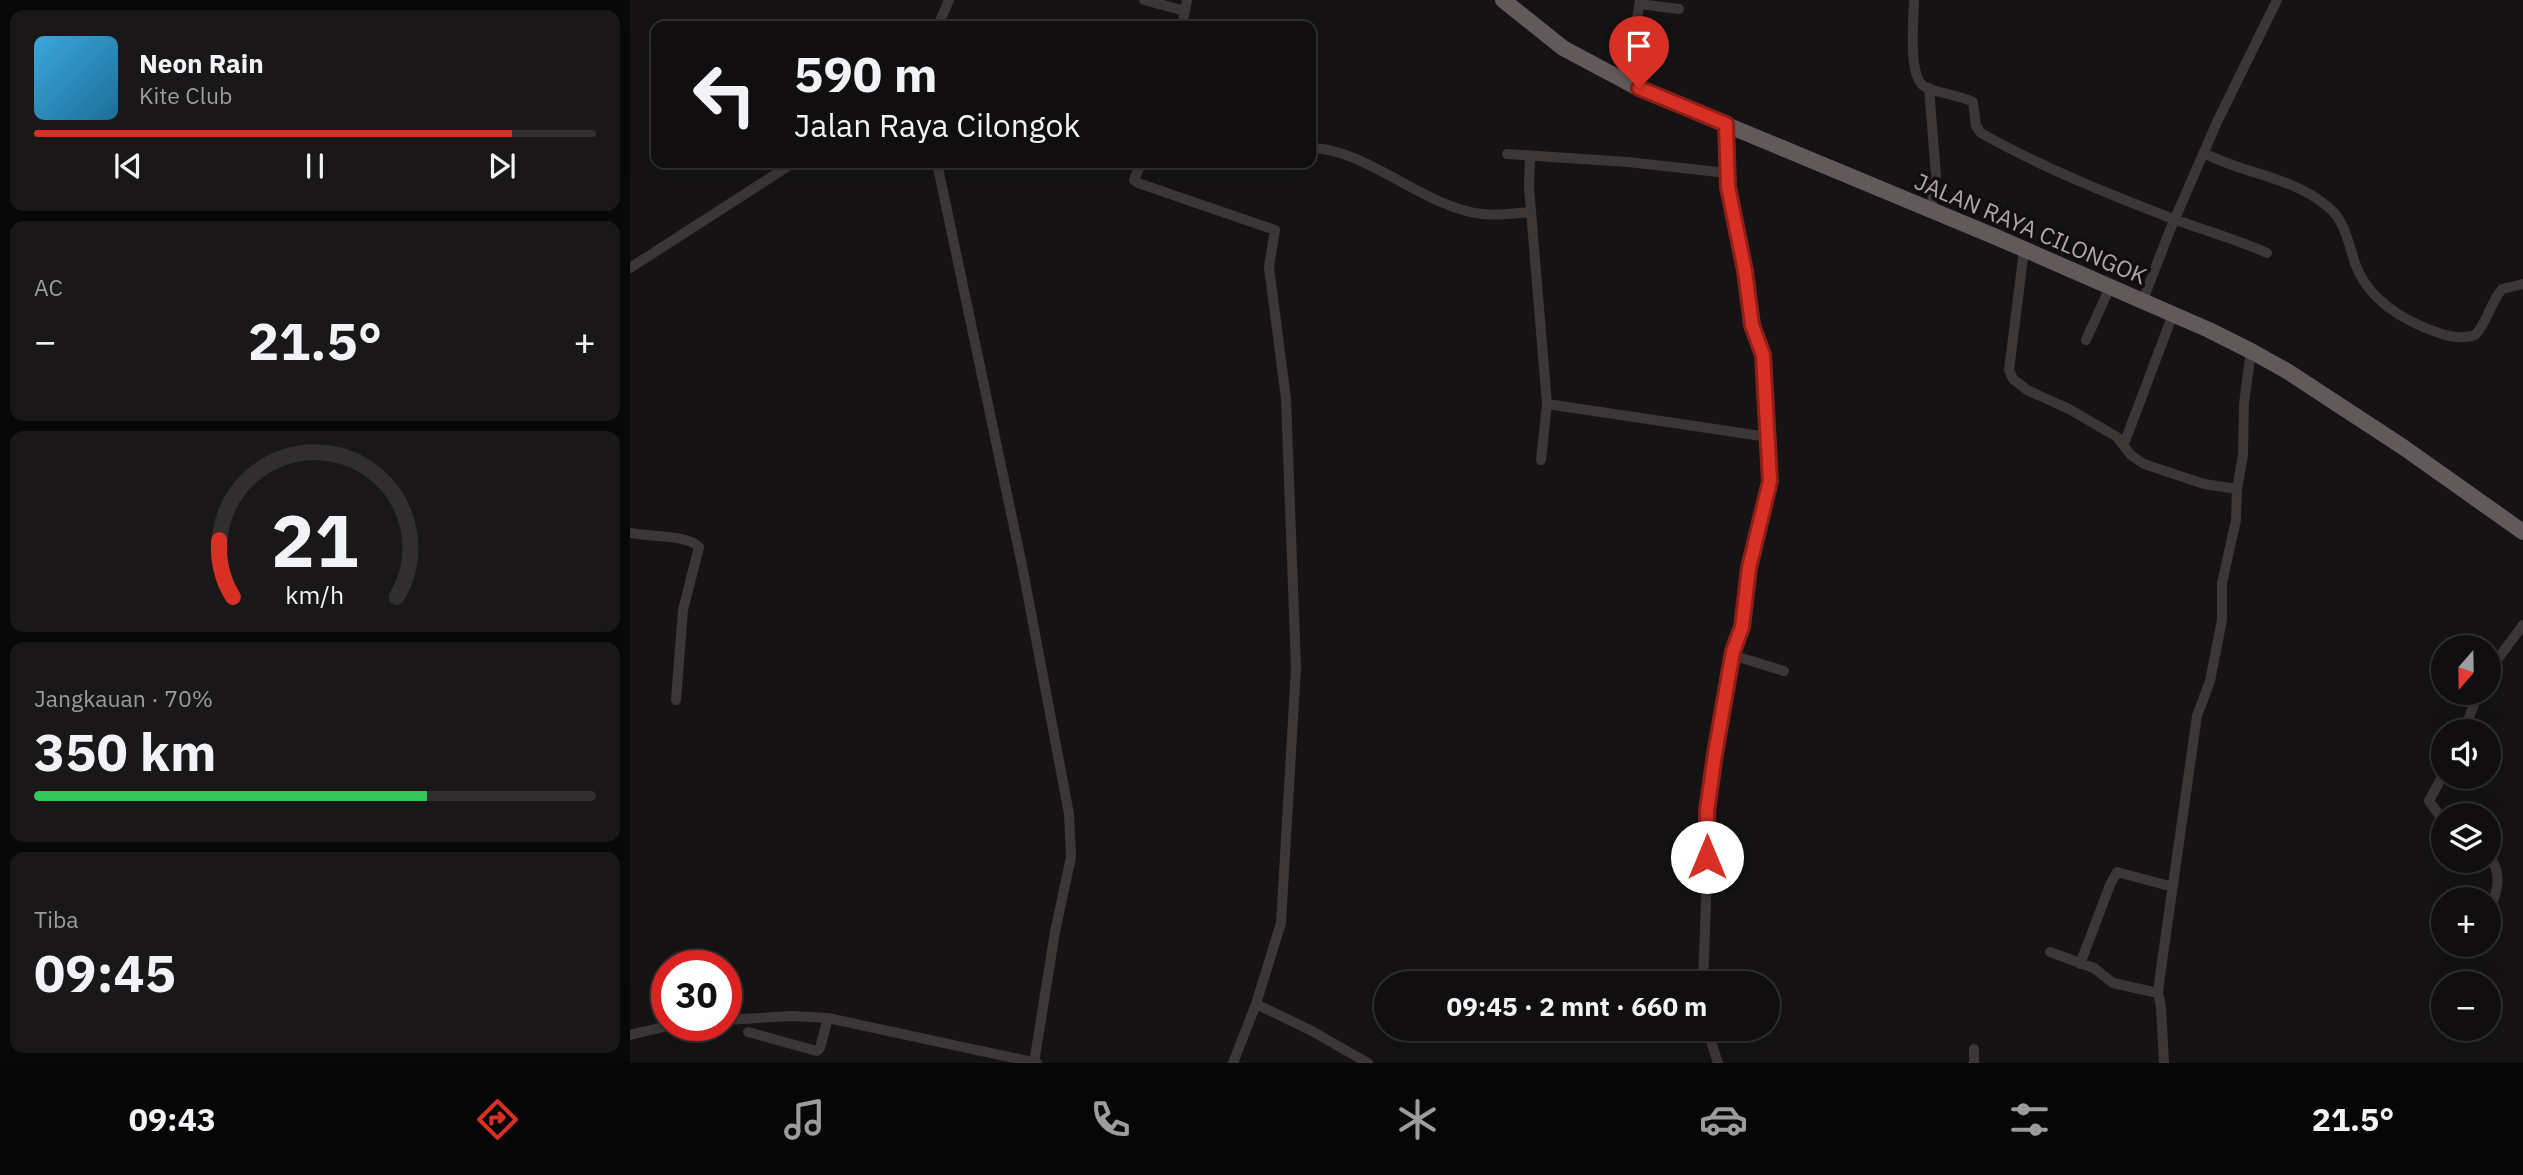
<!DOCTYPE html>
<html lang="id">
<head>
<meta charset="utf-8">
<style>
  :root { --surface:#100e0e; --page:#191717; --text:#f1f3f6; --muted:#9c9c9e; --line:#302e2e; --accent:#d93025 }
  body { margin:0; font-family:"IBM Plex Sans",sans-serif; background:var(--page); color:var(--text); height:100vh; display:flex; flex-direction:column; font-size:26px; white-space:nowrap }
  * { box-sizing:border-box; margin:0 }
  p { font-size:23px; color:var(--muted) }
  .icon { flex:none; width:38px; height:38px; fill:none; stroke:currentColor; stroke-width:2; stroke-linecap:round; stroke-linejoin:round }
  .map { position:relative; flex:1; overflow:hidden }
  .details { display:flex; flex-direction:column; gap:10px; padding:10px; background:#090808; width:630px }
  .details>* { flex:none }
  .banner { position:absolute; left:21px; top:21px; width:665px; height:147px; border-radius:14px; box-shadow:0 7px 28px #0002,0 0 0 2px var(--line); background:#100e0e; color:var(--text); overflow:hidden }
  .needle { width:46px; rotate:200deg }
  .buttons { position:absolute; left:1801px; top:635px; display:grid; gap:14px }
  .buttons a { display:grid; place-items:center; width:70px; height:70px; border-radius:50%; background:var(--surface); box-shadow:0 7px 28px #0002,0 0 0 2px var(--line); font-size:35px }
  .speed { position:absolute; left:21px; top:950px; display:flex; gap:14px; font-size:35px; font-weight:700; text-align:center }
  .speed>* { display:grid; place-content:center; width:91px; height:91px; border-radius:50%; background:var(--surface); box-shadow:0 7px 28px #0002,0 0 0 2px var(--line); line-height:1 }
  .speed .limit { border:10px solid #d22; background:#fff; color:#111 }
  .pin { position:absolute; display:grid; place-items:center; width:60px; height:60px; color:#fff; margin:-72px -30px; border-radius:50% 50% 50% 0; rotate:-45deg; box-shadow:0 0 7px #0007 }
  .pin .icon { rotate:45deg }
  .me { position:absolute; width:77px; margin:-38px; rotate:0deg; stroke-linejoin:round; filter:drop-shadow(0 0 5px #0008) }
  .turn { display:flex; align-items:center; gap:24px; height:147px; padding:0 28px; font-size:32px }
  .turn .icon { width:91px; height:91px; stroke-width:2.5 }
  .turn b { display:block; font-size:49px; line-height:60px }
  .big { font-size:52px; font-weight:700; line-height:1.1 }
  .details .tile { flex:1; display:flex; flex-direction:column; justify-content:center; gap:10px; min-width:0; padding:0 24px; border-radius:14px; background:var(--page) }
  .details .dial { align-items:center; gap:0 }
  .dial svg { height:182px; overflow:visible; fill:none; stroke:var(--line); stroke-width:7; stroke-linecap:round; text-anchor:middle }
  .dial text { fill:var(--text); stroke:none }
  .song { display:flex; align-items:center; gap:21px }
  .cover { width:84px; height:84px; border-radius:10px; background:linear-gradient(135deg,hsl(200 70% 55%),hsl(200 70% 35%)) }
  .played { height:7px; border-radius:4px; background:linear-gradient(90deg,var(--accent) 85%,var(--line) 85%) }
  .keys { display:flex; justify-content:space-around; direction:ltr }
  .heat { display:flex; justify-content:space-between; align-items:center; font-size:38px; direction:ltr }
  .charge { height:10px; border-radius:5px; background:linear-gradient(90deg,#34c759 70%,var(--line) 0) }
  .trip { position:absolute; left:744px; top:971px; width:406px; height:70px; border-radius:35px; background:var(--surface); box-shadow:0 7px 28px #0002,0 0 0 2px var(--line); font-weight:700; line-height:70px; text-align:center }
  .dock { display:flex; height:112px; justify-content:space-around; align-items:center; background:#060606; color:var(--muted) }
  .dock .icon { width:49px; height:49px }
  .dock .selected { color:var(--accent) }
  .dock b { font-size:32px; color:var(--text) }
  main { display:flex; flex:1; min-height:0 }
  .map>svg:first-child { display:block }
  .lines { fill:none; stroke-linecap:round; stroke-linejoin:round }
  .minor { stroke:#3c3637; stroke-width:10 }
  .trunk { stroke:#61595a; stroke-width:16 }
  .route-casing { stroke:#8d1f18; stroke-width:18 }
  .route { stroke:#d93025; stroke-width:12 }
  .labels { text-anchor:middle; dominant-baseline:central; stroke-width:7; stroke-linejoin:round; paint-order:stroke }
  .street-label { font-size:23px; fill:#b4a5aa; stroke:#100e0e }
</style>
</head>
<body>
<main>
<section class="details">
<div class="tile">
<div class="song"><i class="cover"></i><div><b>Neon Rain</b><p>Kite Club</p></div></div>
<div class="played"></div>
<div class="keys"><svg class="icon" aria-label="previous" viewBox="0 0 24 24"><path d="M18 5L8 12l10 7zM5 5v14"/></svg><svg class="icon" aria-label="pause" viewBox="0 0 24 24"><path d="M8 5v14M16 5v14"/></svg><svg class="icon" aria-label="next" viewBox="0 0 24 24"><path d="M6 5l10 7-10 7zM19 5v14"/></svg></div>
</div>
<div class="tile"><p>AC</p>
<div class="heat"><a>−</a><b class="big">21.5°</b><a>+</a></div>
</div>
<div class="tile dial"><svg viewBox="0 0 100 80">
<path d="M14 69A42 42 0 1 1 86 69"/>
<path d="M14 69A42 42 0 0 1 8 44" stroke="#d93025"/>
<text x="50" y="56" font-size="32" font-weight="700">21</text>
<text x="50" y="72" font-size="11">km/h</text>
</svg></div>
<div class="tile"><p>Jangkauan · 70%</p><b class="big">350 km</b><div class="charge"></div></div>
<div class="tile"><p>Tiba</p><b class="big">09:45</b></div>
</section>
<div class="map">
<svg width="1893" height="1063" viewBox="0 0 1893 1063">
  <rect width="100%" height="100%" fill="#151313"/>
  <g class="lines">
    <path class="minor" d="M514 0 555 11
      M1284 0C1284 18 1277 77 1295 87 1307 93 1329 95 1343 102L1346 126 1351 133C1411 167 1476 193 1541 218 1573 230 1606 239 1637 253
      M1010 4 1049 9
      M308 26 319 0
      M552 26 557 0
      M992 78 1004 38 1010 0
      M1299 88 1306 175 1301 209
      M681 148C738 149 793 207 852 214 868 216 885 213 901 212
      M1574 153C1613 174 1661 176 1697 206 1715 220 1718 242 1725 263 1736 295 1763 314 1793 327 1811 334 1827 341 1845 335 1858 322 1860 303 1872 289L1893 284
      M877 154 998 162 1097 173
      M900 156 899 187 917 404 911 460
      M307 163 392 565 439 814 441 857 425 932 404 1063
      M511 163 504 180 508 183 645 230 639 267 656 399 666 668 651 923 626 1004 603 1063
      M1394 250 1379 370 1383 379 1397 390 1439 409 1487 437 1501 455 1514 464 1574 484 1607 489
      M0 268 163 163
      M1513 300 1540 230 1587 122 1647 0
      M1456 340 1480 287
      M917 404 1138 437
      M1494 444 1543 314
      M0 533C18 537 56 534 69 547L53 610 46 700
      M1102 655 1154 671
      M1858 672 1893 625
      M1834 732 1848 693
      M1813 775 1799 801 1813 820
      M1858 855C1875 875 1866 894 1858 915
      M1420 952 1464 968 1483 983 1528 993
      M1450 964 1480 885 1487 872 1543 887
      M1073 984 1076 902 1077 812 1103 651 1112 627 1119 568 1140 481 1133 355 1122 325 1115 271 1098 187 1096 124
      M626 1004 682 1031 738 1063
      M96 1020 162 1016 198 1018 407 1063
      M1077 1029 1088 1063
      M118 1032 187 1051 190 1048 198 1018
      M0 1035 38 1026
      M1344 1049V1063
      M1534 1063 1531 1007 1528 993 1530 976 1567 716 1580 681 1592 620V583L1606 520 1607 489 1613 455 1614 404 1621 351"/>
    <path class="trunk" d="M873 0 933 48 1008 88 1366 237 1579 330 1621 351 1657 371 1773 447 1893 532"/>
  </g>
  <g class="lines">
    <g class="route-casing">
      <path id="route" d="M1009 88 1096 124 1098 187 1115 271 1122 325 1133 355 1140 481 1119 568 1112 627 1103 651 1085 754 1077 811V857"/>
    </g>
    <use href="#route" class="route"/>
  </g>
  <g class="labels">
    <g class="street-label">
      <text transform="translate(1401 228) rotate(23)">JALAN RAYA CILONGOK</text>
    </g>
  </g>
</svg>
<div class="buttons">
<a><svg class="needle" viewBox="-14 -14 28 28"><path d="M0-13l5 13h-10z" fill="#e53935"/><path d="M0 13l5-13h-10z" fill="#9c9c9e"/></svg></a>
<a><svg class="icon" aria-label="sound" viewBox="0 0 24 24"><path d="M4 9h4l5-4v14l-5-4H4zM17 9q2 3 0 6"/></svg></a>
<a><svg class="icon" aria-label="layers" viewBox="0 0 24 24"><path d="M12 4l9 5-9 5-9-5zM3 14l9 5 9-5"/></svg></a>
<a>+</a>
<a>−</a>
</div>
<div class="speed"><div class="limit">30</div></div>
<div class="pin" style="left:1009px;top:88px;background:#d93025"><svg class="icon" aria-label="arrive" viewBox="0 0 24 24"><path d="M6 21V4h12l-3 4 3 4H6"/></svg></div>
<svg class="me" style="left:1077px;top:857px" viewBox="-20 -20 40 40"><circle r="19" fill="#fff"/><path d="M0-13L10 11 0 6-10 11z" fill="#d93025"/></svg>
<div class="trip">09:45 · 2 mnt · 660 m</div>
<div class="banner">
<div class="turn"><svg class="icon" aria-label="left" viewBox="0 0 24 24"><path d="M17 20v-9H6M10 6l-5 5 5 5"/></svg><div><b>590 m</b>Jalan Raya Cilongok</div></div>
</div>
</div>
</main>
<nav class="dock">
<b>09:43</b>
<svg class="icon selected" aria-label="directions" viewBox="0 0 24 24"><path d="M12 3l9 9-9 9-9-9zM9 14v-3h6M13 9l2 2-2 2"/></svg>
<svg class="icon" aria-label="music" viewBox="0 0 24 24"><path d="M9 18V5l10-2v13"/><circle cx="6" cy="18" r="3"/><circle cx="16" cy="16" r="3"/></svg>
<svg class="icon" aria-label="phone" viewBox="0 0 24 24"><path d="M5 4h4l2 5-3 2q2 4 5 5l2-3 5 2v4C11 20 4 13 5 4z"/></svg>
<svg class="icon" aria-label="climate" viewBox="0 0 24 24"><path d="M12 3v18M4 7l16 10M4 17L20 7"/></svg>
<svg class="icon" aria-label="car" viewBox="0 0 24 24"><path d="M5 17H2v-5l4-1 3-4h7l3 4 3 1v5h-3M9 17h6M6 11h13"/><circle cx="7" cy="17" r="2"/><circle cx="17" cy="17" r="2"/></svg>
<svg class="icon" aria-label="filters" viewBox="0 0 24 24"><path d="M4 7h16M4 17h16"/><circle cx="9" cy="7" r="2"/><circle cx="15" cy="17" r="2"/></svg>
<b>21.5°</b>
</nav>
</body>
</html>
